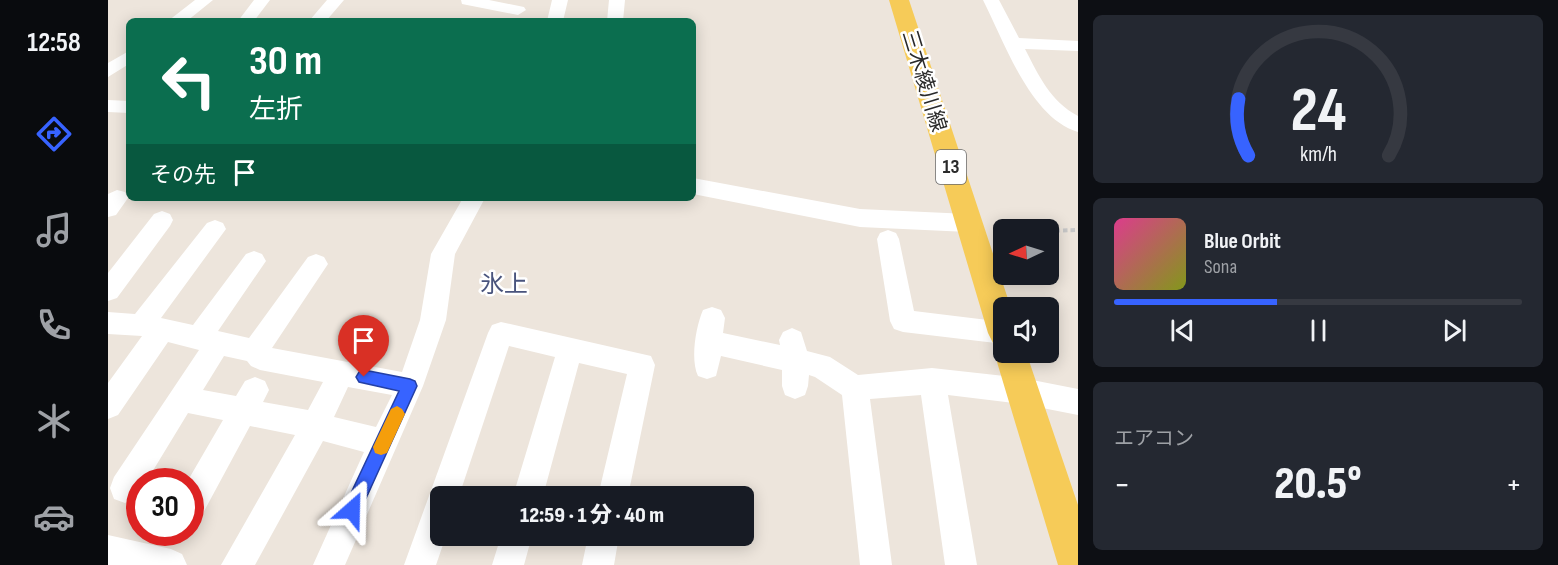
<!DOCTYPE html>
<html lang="ja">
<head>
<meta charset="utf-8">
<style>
  :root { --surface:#171b24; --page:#242831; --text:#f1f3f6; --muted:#9ea1a6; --line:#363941; --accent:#3763ff }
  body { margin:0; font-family:"Sofia Sans Condensed","Noto Sans JP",sans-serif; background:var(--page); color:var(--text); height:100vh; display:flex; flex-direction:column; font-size:22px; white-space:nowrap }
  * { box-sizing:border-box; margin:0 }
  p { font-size:20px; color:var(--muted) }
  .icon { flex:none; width:33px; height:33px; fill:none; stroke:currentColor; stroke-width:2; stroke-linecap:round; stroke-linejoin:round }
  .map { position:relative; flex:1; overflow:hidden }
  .sheet { display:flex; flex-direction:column; gap:15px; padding:15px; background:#0d0f14; width:480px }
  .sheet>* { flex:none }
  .guide { position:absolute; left:18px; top:18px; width:570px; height:183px; border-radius:9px; box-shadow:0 3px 15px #0003; background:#0b6e4f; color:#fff; overflow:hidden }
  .needle { width:39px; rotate:266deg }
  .buttons { position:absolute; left:885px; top:219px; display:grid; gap:12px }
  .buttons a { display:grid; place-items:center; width:66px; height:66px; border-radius:9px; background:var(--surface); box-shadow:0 3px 15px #0003; font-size:30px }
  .speed { position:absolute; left:18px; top:468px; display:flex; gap:12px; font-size:30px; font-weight:700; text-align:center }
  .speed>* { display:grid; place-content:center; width:78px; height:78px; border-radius:50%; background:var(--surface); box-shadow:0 3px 15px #0003; line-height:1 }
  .speed .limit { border:9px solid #d22; background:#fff; color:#111 }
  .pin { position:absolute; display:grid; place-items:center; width:51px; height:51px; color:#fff; margin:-62px -26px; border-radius:50% 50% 50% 0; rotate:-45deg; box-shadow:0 0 6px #0007 }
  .pin .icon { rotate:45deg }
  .me { position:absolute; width:66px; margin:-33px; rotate:25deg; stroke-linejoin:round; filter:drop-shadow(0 0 4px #0008) }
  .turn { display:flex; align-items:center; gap:21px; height:126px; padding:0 24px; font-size:27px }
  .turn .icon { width:78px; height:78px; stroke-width:2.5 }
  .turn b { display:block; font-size:42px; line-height:51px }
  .then { display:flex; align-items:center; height:57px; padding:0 24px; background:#0003; gap:12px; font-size:22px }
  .big { font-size:45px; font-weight:800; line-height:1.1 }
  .sheet .card { flex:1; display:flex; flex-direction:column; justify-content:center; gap:9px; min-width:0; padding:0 21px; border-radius:9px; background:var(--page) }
  .sheet .dial { align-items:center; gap:0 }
  .dial svg { height:156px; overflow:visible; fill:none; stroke:var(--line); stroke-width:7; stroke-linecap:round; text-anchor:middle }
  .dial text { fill:var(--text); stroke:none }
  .song { display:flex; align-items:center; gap:18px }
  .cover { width:72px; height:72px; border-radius:9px; background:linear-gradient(135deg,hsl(330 70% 55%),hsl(70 70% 35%)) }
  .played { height:6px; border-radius:3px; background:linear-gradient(90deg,var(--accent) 40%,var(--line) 40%) }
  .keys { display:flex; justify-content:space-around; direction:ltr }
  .heat { display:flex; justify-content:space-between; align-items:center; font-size:33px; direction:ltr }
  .trip { position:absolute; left:322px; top:486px; width:324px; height:60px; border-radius:9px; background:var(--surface); box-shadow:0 3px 15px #0003; font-weight:800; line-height:60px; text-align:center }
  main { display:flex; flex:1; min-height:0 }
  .menu { display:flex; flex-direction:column; width:108px; justify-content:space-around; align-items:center; background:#090b0e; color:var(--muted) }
  .menu .icon { width:42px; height:42px }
  .menu .on { color:var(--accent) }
  .menu b { font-size:27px; color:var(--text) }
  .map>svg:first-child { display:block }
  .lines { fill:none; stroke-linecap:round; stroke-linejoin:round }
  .path { stroke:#c8c8c8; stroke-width:4; stroke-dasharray:4.5 3; stroke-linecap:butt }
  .minor { fill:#fff; fill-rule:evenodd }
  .major { fill:#f6cb58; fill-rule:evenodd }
  .route { fill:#3763ff; stroke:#2440a6; stroke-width:1.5 }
  .slow { fill:#f59e0b }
  .labels { text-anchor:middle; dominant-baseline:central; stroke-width:5; stroke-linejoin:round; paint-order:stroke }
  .shield { fill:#fff; stroke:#6a6a6a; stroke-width:1.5 }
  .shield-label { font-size:20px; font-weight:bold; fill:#2a2a2a }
  .street-label { font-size:21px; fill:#2a2a2a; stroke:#fff }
  .quarter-label { font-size:24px; fill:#49547d; stroke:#fff }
</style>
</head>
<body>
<main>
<nav class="menu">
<b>12:58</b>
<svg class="icon on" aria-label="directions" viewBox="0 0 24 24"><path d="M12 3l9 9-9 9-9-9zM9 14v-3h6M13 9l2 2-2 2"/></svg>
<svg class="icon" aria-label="music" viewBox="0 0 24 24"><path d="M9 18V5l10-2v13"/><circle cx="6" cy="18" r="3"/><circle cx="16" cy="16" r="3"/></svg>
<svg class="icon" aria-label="phone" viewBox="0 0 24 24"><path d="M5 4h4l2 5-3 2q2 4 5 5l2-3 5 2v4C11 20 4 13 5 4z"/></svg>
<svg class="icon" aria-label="climate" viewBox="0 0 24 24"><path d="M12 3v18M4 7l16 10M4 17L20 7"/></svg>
<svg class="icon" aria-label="car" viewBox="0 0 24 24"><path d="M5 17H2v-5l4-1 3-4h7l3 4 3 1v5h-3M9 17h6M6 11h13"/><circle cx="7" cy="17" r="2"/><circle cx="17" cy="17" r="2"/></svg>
</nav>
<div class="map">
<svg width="970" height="565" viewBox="0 0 970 565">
  <rect width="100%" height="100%" fill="#ede5dc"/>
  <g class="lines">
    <path class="path" d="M940 231 970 230"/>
    <path class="minor" d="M87 0H105L79 21H60Z
      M146 0H162L146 21H130Z
      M219 0H236L218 21H201Z
      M353 0H381L416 7 418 10 410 15 354 4Z
      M444 0H460L455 21H439Z
      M501 0H517L515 21H499Z
      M875 0H891L911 38 970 41V51L917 49C931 76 942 101 970 116V132C922 118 896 41 875 0Z
      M21 51V64L0 77V63Z
      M0 100 21 101V113L0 112Z
      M585 178 752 209 860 214 868 217 871 223 868 229 860 232 752 227 585 194Z
      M9 190 17 192 20 198 8 215 0 217V194Z
      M355 198H377L347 254 338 320 315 386 237 565H205L256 452 215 441 147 565H113L187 435 142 426 94 515 83 519 82 482H79L115 420 80 413 38 482H32C32 495 29 498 17 503L6 499 2 488 6 477 91 350 60 342 10 415 0 419V383L34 336 0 334V312L27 314 99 223 107 220 115 223 118 229 53 318 85 325 138 254 146 251 154 254 158 261 110 331 141 338 200 257 208 254 216 257 220 264 164 348 294 372 312 320 323 254ZM116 356 139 361 143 366 152 370 215 382 200 410 155 402 161 390 157 381 147 377 137 381 128 396 95 390ZM240 387 284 395 268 427 226 417Z
      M54 211 62 214 65 220 62 226 9 298 0 301V273L46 214Z
      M780 230 788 233 791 239 806 311 896 322V344L795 332 786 329 782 321 769 239 772 233Z
      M604 307 613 310 617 318 615 333 672 345 671 340 675 332 684 328 693 332 699 351 722 357 750 375 824 368 914 378 970 389V415L914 404 840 395 869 565H837L813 395 762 399 784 565H752L734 395 707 377 701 375 700 386 697 395 687 399 677 395 674 386V370L613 356 608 376 599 379 590 376C582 359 588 326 595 310Z
      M393 322 543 356 547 365 520 496H490L519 374 471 363 435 496H405L447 357 401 346 351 496H333V536H338L328 565H296L380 333 384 325Z
      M0 535 63 549 74 554 79 565H0Z
      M393 536H424L416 565H384Z
      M480 536H511L506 565H474Z"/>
    <path class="major" d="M781 0H801L903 308H896V352H918L970 505V565H950L886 352 889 345 885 343 880 333Z"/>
  </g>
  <path class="route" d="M256 370 302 379 307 381 309 386 250 516 244 518 238 516 235 510 291 391 251 382 248 377 251 372Z"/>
  <path class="slow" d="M289 406 294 409 297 414 279 453 273 455 267 453 265 447 283 409Z"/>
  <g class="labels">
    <rect class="shield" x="828" y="150" width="30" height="34" rx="4.5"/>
    <g class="shield-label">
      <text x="843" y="167">13</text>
    </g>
    <g class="street-label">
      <text transform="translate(816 81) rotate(73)">三木綾川線</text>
    </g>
    <g class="quarter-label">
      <text x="396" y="284">氷上</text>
    </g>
  </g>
</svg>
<div class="buttons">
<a><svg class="needle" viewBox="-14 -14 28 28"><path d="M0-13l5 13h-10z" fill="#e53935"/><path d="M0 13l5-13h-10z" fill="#9ea1a6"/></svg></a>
<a><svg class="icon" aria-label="sound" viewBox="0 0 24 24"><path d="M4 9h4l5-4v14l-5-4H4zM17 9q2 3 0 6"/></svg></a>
</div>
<div class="speed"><div class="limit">30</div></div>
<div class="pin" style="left:256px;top:377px;background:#d93025"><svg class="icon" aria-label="arrive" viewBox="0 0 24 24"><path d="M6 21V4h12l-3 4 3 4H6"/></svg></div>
<svg class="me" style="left:244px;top:510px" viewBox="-20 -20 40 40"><path d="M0-17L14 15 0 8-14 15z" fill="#3763ff" stroke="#fff" stroke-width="4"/></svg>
<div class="trip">12:59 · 1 分 · 40 m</div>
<div class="guide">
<div class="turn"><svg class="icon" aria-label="left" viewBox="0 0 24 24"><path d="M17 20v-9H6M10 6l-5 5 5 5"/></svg><div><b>30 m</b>左折</div></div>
<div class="then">その先<svg class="icon" aria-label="arrive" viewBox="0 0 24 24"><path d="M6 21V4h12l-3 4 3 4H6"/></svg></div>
</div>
</div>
<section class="sheet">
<div class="card dial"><svg viewBox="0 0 100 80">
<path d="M14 69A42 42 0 1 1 86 69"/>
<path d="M14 69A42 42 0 0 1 9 40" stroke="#3763ff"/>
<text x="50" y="56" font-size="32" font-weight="700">24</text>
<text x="50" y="72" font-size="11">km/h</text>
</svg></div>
<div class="card">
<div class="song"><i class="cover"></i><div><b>Blue Orbit</b><p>Sona</p></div></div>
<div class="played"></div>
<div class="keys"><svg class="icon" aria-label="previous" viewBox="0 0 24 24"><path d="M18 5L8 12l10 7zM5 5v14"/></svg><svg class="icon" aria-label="pause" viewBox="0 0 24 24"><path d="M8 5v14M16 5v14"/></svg><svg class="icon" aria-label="next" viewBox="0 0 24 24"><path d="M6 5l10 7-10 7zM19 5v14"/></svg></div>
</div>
<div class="card"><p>エアコン</p>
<div class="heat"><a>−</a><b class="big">20.5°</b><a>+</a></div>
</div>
</section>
</main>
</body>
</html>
